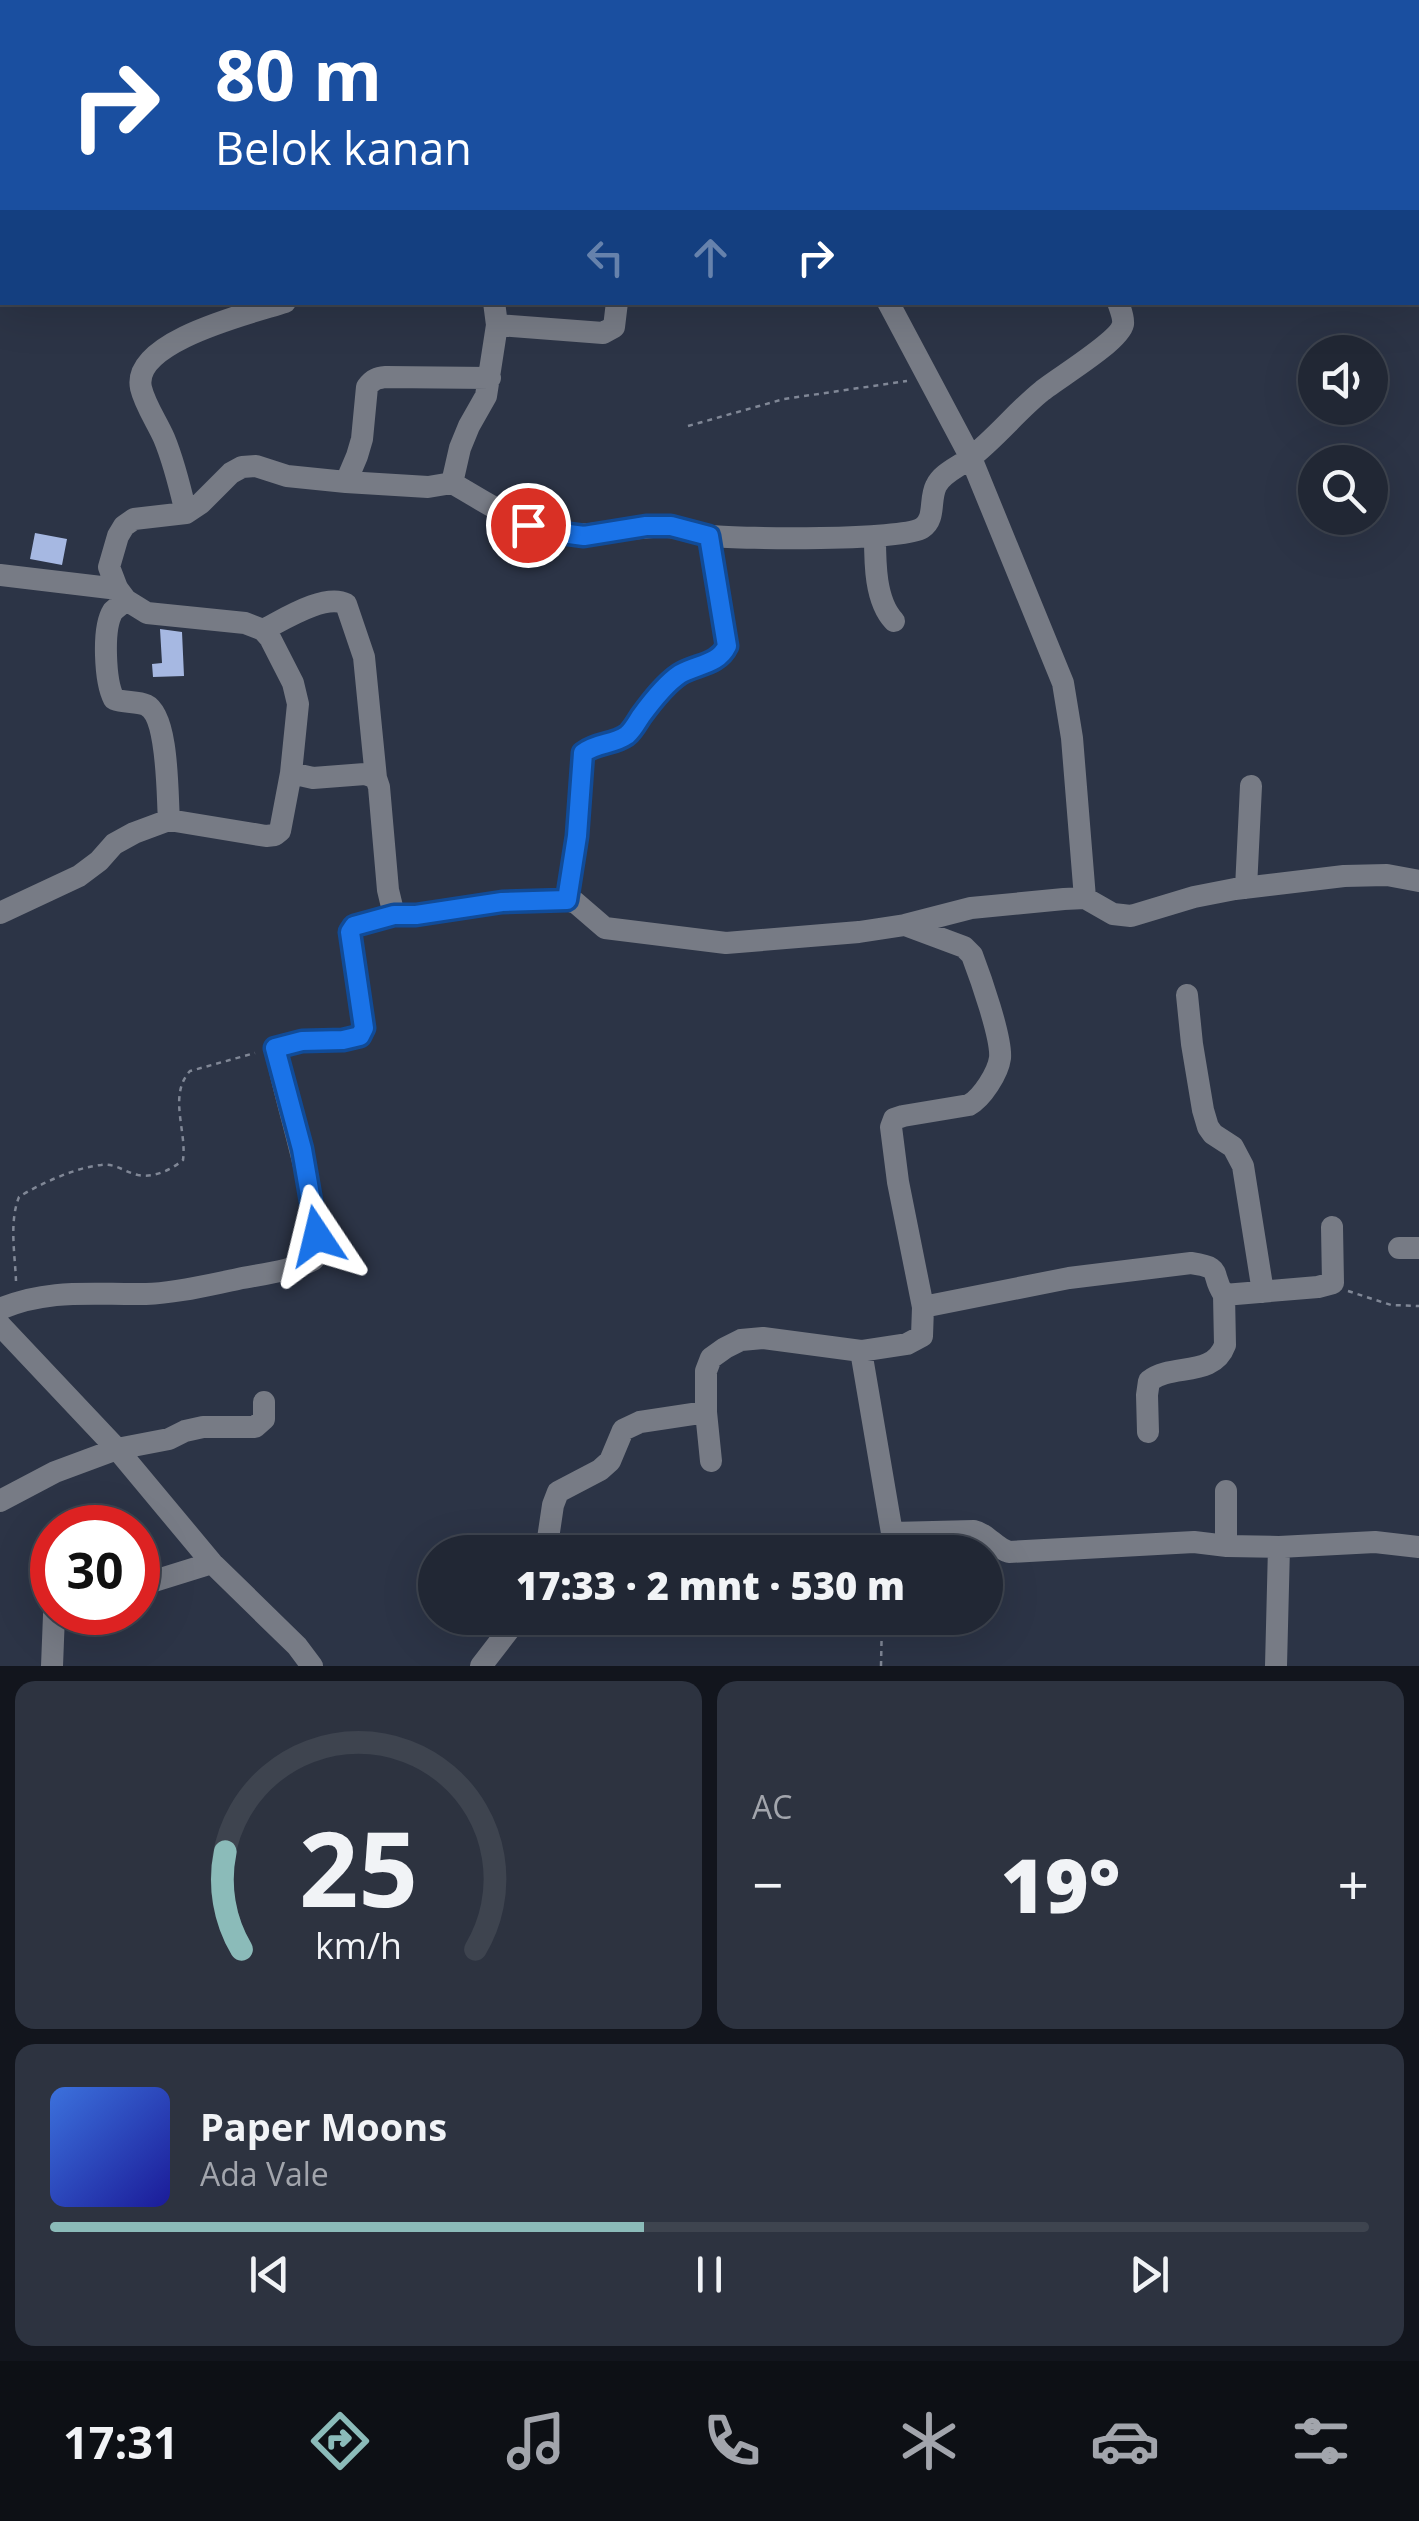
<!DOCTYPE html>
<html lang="id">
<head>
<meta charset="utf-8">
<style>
  :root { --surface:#212734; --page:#2d3340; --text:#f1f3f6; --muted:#a2a5ac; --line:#3e444f; --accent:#8bbbb9 }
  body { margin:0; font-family:"Open Sans",sans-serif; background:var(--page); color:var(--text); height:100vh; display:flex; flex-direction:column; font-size:38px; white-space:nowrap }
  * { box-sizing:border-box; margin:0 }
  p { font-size:32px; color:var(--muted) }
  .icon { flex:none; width:55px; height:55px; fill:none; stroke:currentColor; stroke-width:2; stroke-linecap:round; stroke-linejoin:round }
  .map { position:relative; height:1666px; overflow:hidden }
  .panel { display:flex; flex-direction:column; gap:15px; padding:15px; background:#12151d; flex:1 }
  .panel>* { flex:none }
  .guide { position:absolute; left:0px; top:0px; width:1420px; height:305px; box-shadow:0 10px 40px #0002,0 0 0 2px var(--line); background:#1a4fa0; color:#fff; overflow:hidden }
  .tools { position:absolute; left:1298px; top:335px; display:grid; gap:20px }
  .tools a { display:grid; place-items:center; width:90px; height:90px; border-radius:50%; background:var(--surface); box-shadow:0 10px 40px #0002,0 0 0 2px var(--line); font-size:50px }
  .speed { position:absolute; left:30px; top:1505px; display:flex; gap:20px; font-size:50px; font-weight:700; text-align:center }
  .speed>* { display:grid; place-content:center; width:130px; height:130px; border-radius:50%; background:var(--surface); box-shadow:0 10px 40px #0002,0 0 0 2px var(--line); line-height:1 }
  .speed .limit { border:15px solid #d22; background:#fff; color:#111 }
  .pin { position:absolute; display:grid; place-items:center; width:85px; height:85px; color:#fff; margin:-42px; border:5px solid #fff; border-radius:50%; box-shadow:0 2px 10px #0007 }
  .me { position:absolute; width:110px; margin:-55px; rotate:350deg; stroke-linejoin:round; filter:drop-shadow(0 0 8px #0008) }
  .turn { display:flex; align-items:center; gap:35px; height:210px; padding:0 50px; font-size:45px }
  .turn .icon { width:130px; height:130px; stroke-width:2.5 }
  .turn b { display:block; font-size:70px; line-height:85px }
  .lanes { display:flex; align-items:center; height:95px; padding:0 50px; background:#0003; justify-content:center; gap:50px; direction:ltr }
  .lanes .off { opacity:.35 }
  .big { font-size:75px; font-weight:800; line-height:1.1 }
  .panel .card { flex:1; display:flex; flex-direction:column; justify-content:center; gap:15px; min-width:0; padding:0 35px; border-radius:20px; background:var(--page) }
  .panel .dial { align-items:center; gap:0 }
  .dial svg { height:260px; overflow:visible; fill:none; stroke:var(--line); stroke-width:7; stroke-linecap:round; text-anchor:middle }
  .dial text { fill:var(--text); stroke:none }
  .song { display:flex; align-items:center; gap:30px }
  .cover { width:120px; height:120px; border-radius:15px; background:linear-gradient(135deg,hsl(220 70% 55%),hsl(240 70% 35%)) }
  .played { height:10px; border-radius:5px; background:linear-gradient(90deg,var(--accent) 45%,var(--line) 45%) }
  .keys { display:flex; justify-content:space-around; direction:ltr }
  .heat { display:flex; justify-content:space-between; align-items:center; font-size:55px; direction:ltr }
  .panel .tiles { flex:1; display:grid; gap:15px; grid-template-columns:1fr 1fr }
  .card:last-child { grid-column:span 2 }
  .trip { position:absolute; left:418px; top:1535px; width:585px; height:100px; border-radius:50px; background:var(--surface); box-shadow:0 10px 40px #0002,0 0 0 2px var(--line); font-weight:800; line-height:100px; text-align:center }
  .dock { display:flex; height:160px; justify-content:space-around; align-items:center; background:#0d1015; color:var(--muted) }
  .dock .icon { width:70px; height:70px }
  .dock .selected { color:var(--accent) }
  .dock b { font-size:45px; color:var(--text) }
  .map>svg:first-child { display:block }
  .building { fill:#a6b8e2 }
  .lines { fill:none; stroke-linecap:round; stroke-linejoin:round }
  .path { stroke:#808796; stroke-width:2.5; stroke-dasharray:5 5; stroke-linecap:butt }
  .minor { stroke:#777b85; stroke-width:22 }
  .route-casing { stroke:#114b97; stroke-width:25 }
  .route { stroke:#1a73e8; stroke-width:18 }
</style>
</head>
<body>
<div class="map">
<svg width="1419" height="1666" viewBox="0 0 1419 1666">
  <rect width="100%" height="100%" fill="#2c3446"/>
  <path class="building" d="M35 533 67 539 62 565 30 559Z
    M160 629 182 632 184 676 153 677 152 664 162 663Z"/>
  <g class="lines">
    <path class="path" d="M688 426 784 399 907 381
      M16 1281C15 1254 9 1222 19 1197 39 1184 77 1167 101 1165 116 1163 124 1172 138 1175 154 1178 171 1170 183 1160 187 1131 168 1095 190 1071L255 1053
      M1348 1291 1391 1305 1419 1306
      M881 1666 882 1618"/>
    <path class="minor" d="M710 0 712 2
      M1023 0 1024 2
      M70 2V0
      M0 23 2 24
      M494 302 497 325 486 396 469 426 460 448 452 483 428 487 346 482 287 476 256 466 242 467 231 473 201 503 186 513 134 519 124 526 118 536 109 567 117 588 126 600 147 613 245 623 263 630 270 638 293 683 298 704 291 773 313 778 365 774 376 778 379 787 388 890 394 915H416L502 902 567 900 576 903 605 928 726 943 859 932 905 925 971 908 1064 899 1085 898 1113 914 1131 916 1194 897 1235 889 1344 876 1387 875 1419 881
      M888 302 971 458 1063 683 1072 738 1085 898
      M497 325 603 333 614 327 617 302
      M346 482 357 456 362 439 367 387C373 379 377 378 386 377L490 378
      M452 483C484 501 518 525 554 532 593 540 629 525 667 527 682 527 696 535 711 536 742 539 902 541 922 528 936 519 929 500 936 486 942 473 959 467 970 458 996 438 1017 411 1042 391 1058 378 1120 341 1123 324 1124 317 1120 309 1118 302
      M186 513C180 487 174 462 164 438 157 422 145 405 141 388 131 341 251 313 285 302
      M875 536C875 563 875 601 894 621
      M0 575 118 589
      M126 600C125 601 114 610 113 611 102 628 105 682 114 699 124 703 137 701 146 705 169 716 167 796 169 820
      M263 630C283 620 325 593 346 604L364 657 376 778
      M1246 888 1251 786
      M567 900 577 836 583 753C598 741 612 746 627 735 633 730 637 722 641 716 652 701 665 684 680 674 697 664 718 665 727 646L709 536
      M0 913 79 876 99 861 114 844 134 833 169 820 266 836 275 835 280 831 291 773
      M1187 995 1192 1044 1203 1110 1208 1127 1213 1134 1233 1147 1243 1166 1263 1292
      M1399 1248H1419
      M923 1307 1069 1278 1191 1263C1225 1268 1209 1273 1224 1295L1318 1287 1333 1283 1332 1227
      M0 1309C49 1288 94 1295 146 1294 176 1293 208 1285 238 1279 263 1274 291 1271 313 1260L318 1254C314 1183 289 1117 275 1048L302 1041 351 1039 360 1036 364 1028 350 932 354 926 394 915
      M0 1325 117 1449 212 1563 297 1646 312 1666
      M861 1351 892 1533
      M1148 1432 1147 1395 1149 1381C1172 1363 1213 1378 1225 1345L1224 1295
      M711 1461 706 1412V1371L711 1358 725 1348 741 1340 763 1338 861 1351 907 1344 922 1336 923 1307 898 1182 891 1127 894 1119 903 1116 969 1105C982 1098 998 1073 1000 1058 1002 1038 980 976 972 955L964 947 905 925
      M0 1501 55 1472 117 1449 169 1439 185 1431 203 1427H255L264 1419V1402
      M1226 1546V1491
      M546 1552 553 1505 558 1492 600 1470 610 1461 623 1430 640 1422 706 1412
      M880 1552 892 1537V1533L974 1531C988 1534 995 1548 1009 1552L1194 1542 1227 1546 1279 1547 1375 1542 1419 1547
      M138 1586 212 1563
      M52 1666 54 1615 58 1612
      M481 1666 518 1618
      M1276 1666 1279 1547"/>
  </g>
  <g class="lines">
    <g class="route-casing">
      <path id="route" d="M317 1236 302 1149 275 1048 302 1041 343 1040 360 1036 364 1028 350 932 354 926 394 915H416L502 902 567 900 577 836 583 753C598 742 613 745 627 735 633 730 637 722 641 716 652 701 665 684 680 674 697 664 718 665 727 646L709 536 671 526H646L584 536 554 532 528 525"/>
    </g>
    <use href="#route" class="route"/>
  </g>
</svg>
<div class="tools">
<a><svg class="icon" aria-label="sound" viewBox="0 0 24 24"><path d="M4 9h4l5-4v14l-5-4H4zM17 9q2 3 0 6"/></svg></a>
<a><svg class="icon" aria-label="search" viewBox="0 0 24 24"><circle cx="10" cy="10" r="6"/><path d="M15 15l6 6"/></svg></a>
</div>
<div class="speed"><div class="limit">30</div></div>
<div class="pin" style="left:528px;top:525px;background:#d93025"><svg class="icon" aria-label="arrive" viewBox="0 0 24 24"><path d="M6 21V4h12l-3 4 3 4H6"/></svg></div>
<svg class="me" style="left:317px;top:1236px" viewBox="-20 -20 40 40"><path d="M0-17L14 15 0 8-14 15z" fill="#1a73e8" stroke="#fff" stroke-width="4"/></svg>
<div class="trip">17:33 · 2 mnt · 530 m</div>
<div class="guide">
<div class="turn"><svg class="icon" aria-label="right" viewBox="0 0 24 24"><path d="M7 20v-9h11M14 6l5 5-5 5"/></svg><div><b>80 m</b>Belok kanan</div></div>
<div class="lanes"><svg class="icon off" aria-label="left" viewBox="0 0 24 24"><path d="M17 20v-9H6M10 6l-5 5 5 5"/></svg><svg class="icon off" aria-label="ahead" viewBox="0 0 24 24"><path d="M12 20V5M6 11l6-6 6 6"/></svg><svg class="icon" aria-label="right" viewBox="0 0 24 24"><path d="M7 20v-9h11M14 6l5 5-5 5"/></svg></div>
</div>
</div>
<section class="panel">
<div class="tiles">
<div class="card dial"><svg viewBox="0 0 100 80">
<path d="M14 69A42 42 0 1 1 86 69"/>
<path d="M14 69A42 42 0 0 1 9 39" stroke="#8bbbb9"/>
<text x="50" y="56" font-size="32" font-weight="700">25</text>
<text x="50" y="72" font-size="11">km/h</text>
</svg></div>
<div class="card"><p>AC</p>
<div class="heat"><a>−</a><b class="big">19°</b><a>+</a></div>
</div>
<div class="card">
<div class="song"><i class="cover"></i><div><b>Paper Moons</b><p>Ada Vale</p></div></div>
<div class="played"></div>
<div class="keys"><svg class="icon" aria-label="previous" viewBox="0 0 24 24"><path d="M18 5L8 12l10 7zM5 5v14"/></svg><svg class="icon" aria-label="pause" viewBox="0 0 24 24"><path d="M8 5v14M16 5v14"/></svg><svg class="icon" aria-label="next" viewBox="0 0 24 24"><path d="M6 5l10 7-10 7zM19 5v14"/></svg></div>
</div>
</div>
</section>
<nav class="dock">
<b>17:31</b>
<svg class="icon selected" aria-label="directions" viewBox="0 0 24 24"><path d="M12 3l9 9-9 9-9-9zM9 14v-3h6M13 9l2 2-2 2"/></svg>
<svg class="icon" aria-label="music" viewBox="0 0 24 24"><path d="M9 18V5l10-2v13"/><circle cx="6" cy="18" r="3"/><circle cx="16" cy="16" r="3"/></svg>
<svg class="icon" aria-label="phone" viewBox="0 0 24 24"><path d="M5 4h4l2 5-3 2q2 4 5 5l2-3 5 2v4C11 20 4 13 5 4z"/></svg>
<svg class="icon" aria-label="climate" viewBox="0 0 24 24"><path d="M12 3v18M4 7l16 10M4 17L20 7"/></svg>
<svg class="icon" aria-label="car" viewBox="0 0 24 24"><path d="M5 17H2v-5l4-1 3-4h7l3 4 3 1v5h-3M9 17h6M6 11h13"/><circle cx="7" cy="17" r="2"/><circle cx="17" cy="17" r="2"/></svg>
<svg class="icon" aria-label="filters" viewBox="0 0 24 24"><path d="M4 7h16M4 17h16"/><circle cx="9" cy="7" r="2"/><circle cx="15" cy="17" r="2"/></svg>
</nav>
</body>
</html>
